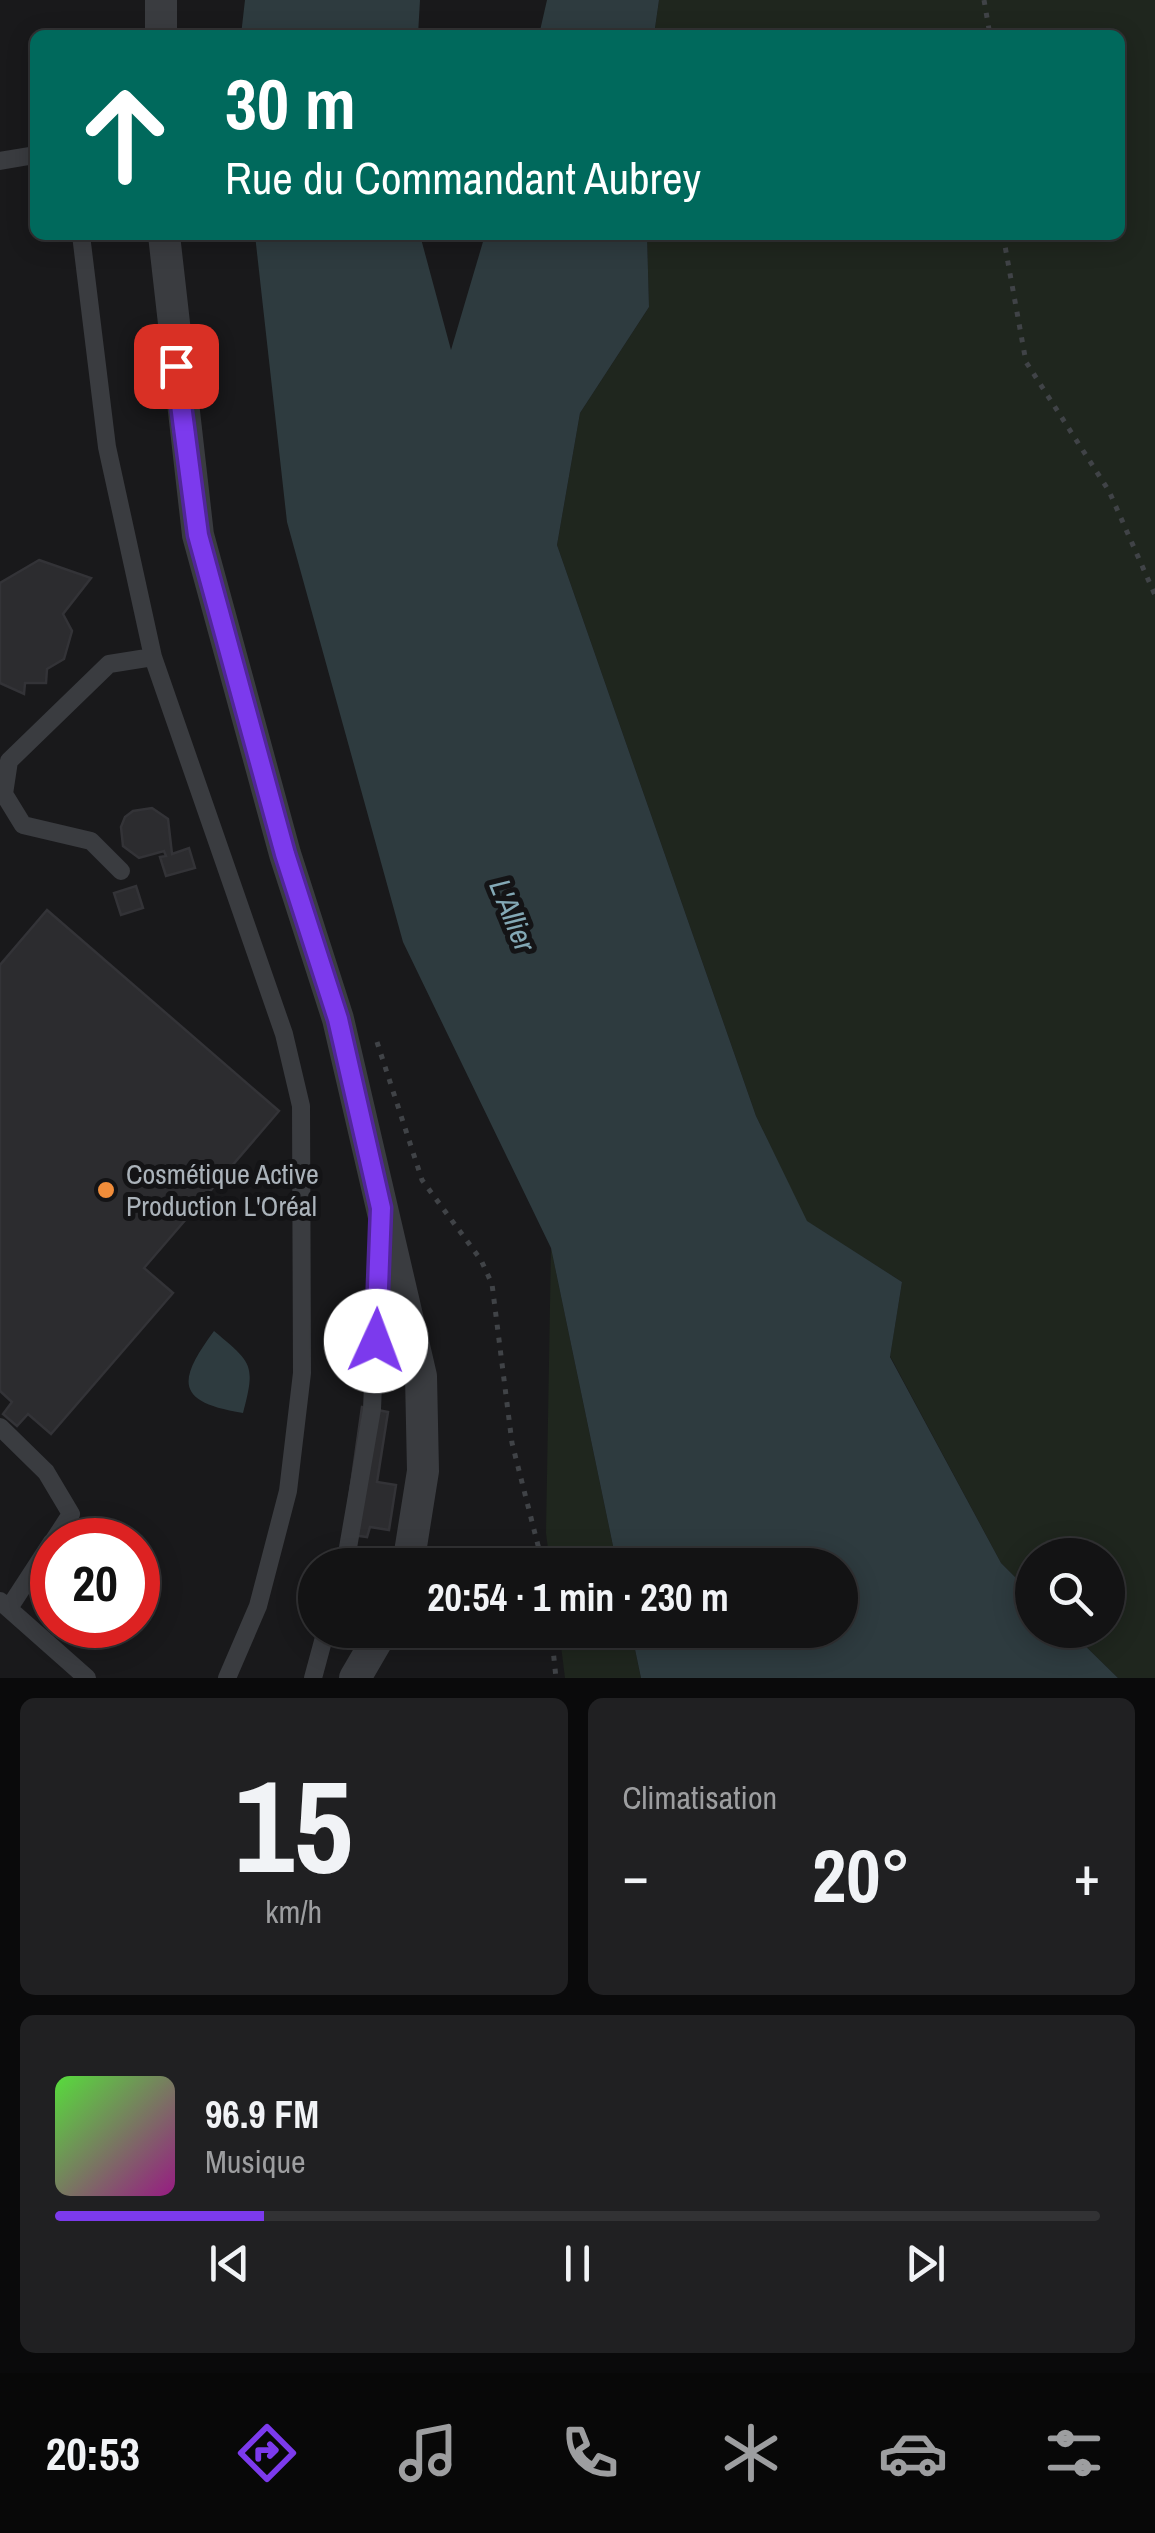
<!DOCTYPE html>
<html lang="fr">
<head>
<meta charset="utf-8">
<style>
  :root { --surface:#131314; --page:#202022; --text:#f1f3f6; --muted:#9d9ea0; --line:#323234; --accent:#7c3aed }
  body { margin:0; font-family:"Archivo Narrow",sans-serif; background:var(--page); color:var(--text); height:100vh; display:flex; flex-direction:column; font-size:38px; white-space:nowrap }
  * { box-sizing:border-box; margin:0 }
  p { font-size:32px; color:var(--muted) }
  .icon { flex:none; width:55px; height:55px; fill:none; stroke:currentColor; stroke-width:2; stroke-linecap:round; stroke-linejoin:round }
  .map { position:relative; height:1678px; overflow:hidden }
  .side { display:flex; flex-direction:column; gap:20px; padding:20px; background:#0a0a0b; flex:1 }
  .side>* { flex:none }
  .guide { position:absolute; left:30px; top:30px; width:1095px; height:210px; border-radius:15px; box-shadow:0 5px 25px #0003,0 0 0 2px var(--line); background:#00695c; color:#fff; overflow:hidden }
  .controls { position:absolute; left:1015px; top:1538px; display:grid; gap:20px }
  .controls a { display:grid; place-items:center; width:110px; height:110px; border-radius:50%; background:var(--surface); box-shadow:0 5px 25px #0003,0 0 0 2px var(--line); font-size:50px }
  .speed { position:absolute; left:30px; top:1518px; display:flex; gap:20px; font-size:50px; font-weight:700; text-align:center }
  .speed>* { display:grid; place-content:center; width:130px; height:130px; border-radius:50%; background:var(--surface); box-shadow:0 5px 25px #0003,0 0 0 2px var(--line); line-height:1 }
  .speed .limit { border:15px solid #d22; background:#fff; color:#111 }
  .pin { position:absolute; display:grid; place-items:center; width:85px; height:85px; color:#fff; margin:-42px; border-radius:20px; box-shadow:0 5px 15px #0006 }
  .me { position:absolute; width:110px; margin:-55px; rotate:2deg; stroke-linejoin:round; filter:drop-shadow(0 0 8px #0008) }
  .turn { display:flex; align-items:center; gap:35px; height:210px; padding:0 30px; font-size:45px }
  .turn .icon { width:130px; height:130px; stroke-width:2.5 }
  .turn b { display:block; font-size:70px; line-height:85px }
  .big { font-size:75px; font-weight:700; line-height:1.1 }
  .side .widget { flex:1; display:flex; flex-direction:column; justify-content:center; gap:15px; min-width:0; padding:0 35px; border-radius:15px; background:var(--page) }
  .side .dial { align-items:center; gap:0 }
  .dial b { font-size:130px; line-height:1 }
  .song { display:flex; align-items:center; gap:30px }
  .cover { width:120px; height:120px; border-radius:15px; background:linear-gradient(135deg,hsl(110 70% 55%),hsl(310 70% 35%)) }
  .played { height:10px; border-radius:5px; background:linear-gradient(90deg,var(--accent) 20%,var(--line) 20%) }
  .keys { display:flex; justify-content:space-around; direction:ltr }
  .heat { display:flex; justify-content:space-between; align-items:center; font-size:55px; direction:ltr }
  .side .tiles { flex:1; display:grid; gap:20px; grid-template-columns:1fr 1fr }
  .widget:last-child { grid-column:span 2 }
  .trip { position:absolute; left:298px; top:1548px; width:560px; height:100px; border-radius:50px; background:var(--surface); box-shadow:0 5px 25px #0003,0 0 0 2px var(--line); font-weight:700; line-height:100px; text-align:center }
  .tab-bar { display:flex; height:160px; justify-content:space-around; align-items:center; background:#080808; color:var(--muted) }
  .tab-bar .icon { width:70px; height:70px }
  .tab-bar .on { color:var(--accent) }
  .tab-bar b { font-size:45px; color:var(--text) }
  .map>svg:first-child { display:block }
  .green { fill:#1f261e }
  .water { fill:#2e3b3f }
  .building { fill:#2c2c2f; stroke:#333337; stroke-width:2.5 }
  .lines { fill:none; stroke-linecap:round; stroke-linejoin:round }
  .path { stroke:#404347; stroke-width:5; stroke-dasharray:5 8; stroke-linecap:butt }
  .service { stroke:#3a3c40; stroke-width:18 }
  .minor { stroke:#3a3c40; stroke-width:32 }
  .route-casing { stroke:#51269a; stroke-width:25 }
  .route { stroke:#7c3aed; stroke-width:18 }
  .poi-dot { fill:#f18d3a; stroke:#141416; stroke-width:4 }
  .labels { text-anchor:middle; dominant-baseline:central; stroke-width:10; stroke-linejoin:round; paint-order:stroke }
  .poi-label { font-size:28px; fill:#abb3ba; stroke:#141416; text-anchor:start }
  .water-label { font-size:30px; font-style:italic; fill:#83a8b5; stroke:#141416 }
</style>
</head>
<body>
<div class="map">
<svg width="1155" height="1678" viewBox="0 0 1155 1678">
  <rect width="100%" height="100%" fill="#19191b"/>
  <path class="green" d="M659 0H1155V1678H1118L1069 1630H1108V1555H1032V1594L1001 1563 890 1356 902 1282 806 1221 756 1116 557 545 580 413 649 307 647 235H1120V35H654Z
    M551 1248 617 1565H550L546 1533Z
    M559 1630H631L641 1678H565Z"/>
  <path class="water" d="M245 0H420L418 35H241Z
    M547 0H659L654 35H539Z
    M255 235H420L451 350 485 235H647L649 307 580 413 557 545 756 1116 807 1221 902 1282 890 1357 1001 1563 1032 1594V1630H1069L1118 1678H641L631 1630H840V1565H617L551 1248 403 942 287 522Z
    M214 1331C252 1363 256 1364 243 1413 174 1402 178 1380 214 1331Z"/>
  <path class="building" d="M39 560 91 578 63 614 72 631 64 659 47 669 46 683H25L24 694 0 683V583Z
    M152 808 168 819 172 854 189 848 195 868 166 876 160 857 166 856 164 851 139 858 123 846 121 827 125 817 133 811Z
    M136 886 143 908 121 915 114 893Z
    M47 910 279 1111 144 1268 173 1293 51 1434 28 1414 17 1426 3 1414 12 1402 0 1391V965Z
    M362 1407 388 1412 377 1482 396 1485 389 1530 370 1527 367 1537 344 1534Z
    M113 1521 137 1540H97Z"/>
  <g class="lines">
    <path class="path" d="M984 0 990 35
      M1003 235 1026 362 1109 491 1155 595
      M377 1042 422 1180 481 1260 492 1284 512 1443 543 1565
      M551 1630 556 1678"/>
    <path class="service" d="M0 161 35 155
      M81 235 107 447 153 657 284 1034 301 1106 302 1373 288 1491 258 1606 227 1678
      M121 871 91 841 23 825 4 794 9 761 109 664 153 657
      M0 1427 46 1472 71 1514 54 1540
      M345 1565 372 1409 379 1243
      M0 1601 87 1678
      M9 1608 52 1542
      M313 1678 326 1630"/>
    <path class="minor" d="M161 35V0
      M164 235 198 535 285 854 338 1019 421 1376 423 1471 408 1565
      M355 1678 383 1630"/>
  </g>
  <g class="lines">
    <g class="route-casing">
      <path id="route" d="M176 366 198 535 285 854 338 1019 381 1208 376 1341"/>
    </g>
    <use href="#route" class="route"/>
  </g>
  <circle class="poi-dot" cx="106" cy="1190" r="10"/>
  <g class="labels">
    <g class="poi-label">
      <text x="126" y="1174">Cosmétique Active<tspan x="126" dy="32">Production L'Oréal</tspan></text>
    </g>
    <g class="water-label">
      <text transform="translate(513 915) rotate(68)">L'Allier</text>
    </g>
  </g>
</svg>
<div class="controls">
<a><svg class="icon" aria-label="search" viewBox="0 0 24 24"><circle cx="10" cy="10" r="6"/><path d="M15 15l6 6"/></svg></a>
</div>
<div class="speed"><div class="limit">20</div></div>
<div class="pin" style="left:176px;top:366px;background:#d93025"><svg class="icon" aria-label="arrive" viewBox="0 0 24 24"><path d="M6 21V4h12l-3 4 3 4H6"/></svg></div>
<svg class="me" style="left:376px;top:1341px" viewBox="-20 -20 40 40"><circle r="19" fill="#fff"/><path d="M0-13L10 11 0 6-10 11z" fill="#7c3aed"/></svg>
<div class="trip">20:54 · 1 min · 230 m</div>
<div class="guide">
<div class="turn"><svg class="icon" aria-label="ahead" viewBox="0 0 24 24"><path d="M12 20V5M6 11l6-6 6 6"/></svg><div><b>30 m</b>Rue du Commandant Aubrey</div></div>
</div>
</div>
<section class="side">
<div class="tiles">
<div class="widget dial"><b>15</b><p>km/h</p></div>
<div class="widget"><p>Climatisation</p>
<div class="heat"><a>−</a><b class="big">20°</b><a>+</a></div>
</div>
<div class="widget">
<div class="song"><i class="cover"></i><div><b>96.9 FM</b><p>Musique</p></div></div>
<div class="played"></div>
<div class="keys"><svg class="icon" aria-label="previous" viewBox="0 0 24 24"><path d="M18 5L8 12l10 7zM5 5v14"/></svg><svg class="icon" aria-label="pause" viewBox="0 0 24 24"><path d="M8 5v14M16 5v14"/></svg><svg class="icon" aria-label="next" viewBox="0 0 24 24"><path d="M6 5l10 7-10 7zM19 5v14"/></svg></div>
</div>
</div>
</section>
<nav class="tab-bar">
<b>20:53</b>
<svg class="icon on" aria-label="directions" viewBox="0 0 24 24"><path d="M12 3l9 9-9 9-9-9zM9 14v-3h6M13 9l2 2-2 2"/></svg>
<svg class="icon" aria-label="music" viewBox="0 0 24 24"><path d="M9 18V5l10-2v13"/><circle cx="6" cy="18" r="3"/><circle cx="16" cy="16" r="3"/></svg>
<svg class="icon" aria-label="phone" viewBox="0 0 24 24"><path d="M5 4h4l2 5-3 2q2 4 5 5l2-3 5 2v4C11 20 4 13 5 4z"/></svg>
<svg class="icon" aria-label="climate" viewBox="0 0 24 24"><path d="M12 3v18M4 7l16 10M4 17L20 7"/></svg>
<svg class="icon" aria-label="car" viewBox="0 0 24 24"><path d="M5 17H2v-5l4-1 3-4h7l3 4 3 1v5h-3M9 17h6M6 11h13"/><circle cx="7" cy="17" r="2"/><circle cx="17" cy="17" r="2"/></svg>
<svg class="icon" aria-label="filters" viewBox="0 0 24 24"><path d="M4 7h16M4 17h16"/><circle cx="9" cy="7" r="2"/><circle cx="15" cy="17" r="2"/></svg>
</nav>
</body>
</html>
